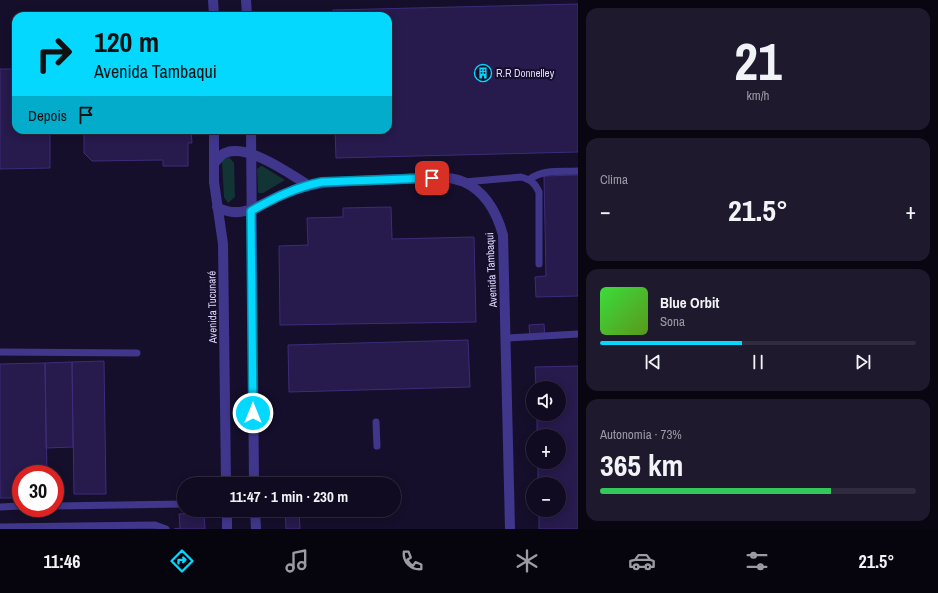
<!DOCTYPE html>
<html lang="pt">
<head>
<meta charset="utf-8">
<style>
  :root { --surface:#100b20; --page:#1e192d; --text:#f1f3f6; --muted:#9c9ba5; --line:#302b3e; --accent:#05d8ff }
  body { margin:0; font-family:"Archivo Narrow",sans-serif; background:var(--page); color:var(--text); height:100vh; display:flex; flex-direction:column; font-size:15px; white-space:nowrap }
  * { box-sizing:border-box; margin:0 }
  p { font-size:13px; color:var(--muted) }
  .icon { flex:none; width:22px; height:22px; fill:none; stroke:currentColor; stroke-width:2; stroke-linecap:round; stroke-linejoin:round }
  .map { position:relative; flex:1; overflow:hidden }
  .drawer { display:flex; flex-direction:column; gap:8px; padding:8px; background:#090612; width:360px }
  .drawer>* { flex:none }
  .hud { position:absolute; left:12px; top:12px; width:380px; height:122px; border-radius:12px; box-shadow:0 2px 10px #0003,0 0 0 1px var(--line); background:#05d8ff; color:#111; overflow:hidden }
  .buttons { position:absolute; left:526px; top:381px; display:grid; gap:8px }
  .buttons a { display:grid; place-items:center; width:40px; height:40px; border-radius:50%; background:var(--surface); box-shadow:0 2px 10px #0003,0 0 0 1px var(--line); font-size:20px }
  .speed { position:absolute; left:12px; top:465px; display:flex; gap:8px; font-size:20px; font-weight:700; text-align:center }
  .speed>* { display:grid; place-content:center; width:52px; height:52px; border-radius:50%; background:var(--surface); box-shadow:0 2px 10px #0003,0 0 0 1px var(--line); line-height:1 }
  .speed .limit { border:6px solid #d22; background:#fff; color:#111 }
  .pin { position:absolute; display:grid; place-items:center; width:34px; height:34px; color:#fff; margin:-17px; border-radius:8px; box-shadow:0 2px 6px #0006 }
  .me { position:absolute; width:44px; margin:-22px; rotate:0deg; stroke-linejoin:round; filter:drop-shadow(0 0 3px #0008) }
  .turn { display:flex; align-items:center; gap:14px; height:84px; padding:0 16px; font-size:18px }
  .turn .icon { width:52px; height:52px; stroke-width:2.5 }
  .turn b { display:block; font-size:28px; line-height:34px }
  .then { display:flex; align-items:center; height:38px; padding:0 16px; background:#0003; gap:8px; font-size:15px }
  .big { font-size:30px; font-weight:800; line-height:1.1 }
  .drawer .card { flex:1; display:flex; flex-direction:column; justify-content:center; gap:6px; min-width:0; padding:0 14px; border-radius:12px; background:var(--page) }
  .drawer .dial { align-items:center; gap:0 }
  .dial b { font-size:52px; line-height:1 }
  .song { display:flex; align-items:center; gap:12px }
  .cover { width:48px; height:48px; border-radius:6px; background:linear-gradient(135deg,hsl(120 70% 55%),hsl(90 70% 35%)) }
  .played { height:4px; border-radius:2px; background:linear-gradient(90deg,var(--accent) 45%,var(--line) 45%) }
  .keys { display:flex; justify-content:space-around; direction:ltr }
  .heat { display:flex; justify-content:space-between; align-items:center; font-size:22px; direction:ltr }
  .charge { height:6px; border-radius:3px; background:linear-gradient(90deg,#34c759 73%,var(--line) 0) }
  .trip { position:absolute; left:177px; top:477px; width:224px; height:40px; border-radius:20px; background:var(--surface); box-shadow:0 2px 10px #0003,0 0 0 1px var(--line); font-weight:800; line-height:40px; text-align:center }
  .dock { display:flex; height:64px; justify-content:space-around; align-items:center; background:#06040d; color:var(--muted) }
  .dock .icon { width:28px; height:28px }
  .dock .on { color:var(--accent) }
  .dock b { font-size:18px; color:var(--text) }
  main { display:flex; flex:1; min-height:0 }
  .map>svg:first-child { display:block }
  .green { fill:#123435 }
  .building { fill:#271a4d; stroke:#3f2b7a }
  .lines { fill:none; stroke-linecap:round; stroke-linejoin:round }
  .lane { stroke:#40378c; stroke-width:7 }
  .street { stroke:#40378c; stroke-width:10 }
  .route-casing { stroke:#038ca6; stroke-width:10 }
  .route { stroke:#05d8ff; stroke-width:7 }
  .labels { text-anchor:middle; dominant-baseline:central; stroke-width:4; stroke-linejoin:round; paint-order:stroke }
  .poi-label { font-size:11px; fill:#dfd9ff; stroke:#150f2b; text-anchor:start }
  .street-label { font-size:11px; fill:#dfd9ff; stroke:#150f2b }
</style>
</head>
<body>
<main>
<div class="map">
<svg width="578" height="529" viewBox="0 0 578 529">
  <rect width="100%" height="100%" fill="#150f2b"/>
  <path class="green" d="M229 157 234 163 235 197 228 203 224 197 222 161Z
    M261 166H262L285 180 263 193H258L257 169Z"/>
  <path class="building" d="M578 4V152L336 158 335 130H388V16H333V10Z
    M0 69H16V130H50V168L0 169Z
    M84 130H191L192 143H188V166H163V160L92 161 84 153Z
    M578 175V296L536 297 535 277 546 276 544 176Z
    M391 207 392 239 474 237 476 322 280 325 279 246 308 245 307 218 343 217V208Z
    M544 324 545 338 530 340 529 325Z
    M468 340 470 387 289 392 288 345Z
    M104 361 106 494H74L72 362Z
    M72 362 73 447 46 448 45 363Z
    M45 363 47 474H21V498H0V364Z
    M578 366V529H539V510H559V484H538V462H559V436H537V414H559V388H536L535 367Z
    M285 510H299L300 529H286Z
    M204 513 205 529H174L180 528 179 514Z"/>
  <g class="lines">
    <path class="lane" d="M530 179C544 169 561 172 578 171
      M464 182 521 177C531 180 535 183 539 192V264
      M506 338 578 334
      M0 352 137 353
      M376 422 377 446
      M55 506 184 504
      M0 507 21 506
      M0 527 155 525 166 529"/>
    <path class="street" d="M213 0 214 16
      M246 0 247 16
      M214 130V182L223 244 226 484
      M251 130 254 484
      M214 164C217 160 220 155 225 153 247 143 290 174 308 185
      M217 207C242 221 261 203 284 194 296 189 309 185 323 183 348 181 374 180 400 179 420 178 445 174 464 182 486 192 497 213 503 235L510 529
      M227 510V529
      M255 510 256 529"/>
  </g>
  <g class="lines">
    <g class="route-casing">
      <path id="route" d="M253 413 251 211C274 198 296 187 322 182L432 178"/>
    </g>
    <use href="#route" class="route"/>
  </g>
  <defs>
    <g id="building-ring" transform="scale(0.9)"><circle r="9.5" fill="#150f2b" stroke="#05d8ff" stroke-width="1.5"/><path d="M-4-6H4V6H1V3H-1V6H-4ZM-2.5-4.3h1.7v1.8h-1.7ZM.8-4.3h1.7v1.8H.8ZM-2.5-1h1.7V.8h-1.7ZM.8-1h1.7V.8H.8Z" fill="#05d8ff"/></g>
  </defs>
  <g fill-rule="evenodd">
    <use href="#building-ring" x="483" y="73"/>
  </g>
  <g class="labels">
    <g class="poi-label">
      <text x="496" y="73">R.R Donnelley</text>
    </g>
    <g class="street-label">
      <text transform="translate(491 270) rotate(-93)">Avenida Tambaqui</text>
      <text transform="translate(212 307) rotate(-91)">Avenida Tucunaré</text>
    </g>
  </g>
</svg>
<div class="buttons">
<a><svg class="icon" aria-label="sound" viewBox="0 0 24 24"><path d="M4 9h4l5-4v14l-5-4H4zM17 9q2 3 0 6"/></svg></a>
<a>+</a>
<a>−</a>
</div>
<div class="speed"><div class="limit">30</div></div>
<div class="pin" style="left:432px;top:178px;background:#d93025"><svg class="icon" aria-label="arrive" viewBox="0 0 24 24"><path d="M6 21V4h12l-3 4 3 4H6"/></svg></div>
<svg class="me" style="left:253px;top:413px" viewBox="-20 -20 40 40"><circle r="17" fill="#05d8ff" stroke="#fff" stroke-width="3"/><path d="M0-11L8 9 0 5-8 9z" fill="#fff"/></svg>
<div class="trip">11:47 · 1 min · 230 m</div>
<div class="hud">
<div class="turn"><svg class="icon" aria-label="right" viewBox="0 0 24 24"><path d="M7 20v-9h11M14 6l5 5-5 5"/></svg><div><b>120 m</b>Avenida Tambaqui</div></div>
<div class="then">Depois<svg class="icon" aria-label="arrive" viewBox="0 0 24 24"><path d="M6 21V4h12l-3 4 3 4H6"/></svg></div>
</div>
</div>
<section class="drawer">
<div class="card dial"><b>21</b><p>km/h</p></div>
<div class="card"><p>Clima</p>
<div class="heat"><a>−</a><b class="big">21.5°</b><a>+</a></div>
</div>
<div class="card">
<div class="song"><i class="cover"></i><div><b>Blue Orbit</b><p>Sona</p></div></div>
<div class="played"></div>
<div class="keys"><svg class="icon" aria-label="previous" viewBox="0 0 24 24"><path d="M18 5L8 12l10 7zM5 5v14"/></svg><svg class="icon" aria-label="pause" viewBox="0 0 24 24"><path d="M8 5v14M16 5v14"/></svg><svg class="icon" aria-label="next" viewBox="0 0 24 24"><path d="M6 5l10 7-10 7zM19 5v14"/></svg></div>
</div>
<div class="card"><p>Autonomia · 73%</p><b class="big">365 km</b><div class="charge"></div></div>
</section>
</main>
<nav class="dock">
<b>11:46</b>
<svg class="icon on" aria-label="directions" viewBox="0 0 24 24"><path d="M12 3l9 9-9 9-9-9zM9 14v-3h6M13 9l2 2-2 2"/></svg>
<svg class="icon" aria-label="music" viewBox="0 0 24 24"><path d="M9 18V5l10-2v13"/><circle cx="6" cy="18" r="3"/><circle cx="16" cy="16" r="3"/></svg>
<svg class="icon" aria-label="phone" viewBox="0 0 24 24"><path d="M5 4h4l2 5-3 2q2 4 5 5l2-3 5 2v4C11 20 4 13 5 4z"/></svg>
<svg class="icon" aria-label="climate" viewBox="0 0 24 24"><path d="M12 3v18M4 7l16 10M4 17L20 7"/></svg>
<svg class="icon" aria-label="car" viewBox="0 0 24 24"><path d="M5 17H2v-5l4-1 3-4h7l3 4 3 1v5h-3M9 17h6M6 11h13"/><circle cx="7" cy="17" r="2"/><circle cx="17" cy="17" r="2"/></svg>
<svg class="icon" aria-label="filters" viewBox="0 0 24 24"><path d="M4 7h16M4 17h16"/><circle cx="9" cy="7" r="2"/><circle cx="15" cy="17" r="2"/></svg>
<b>21.5°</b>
</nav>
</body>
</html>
